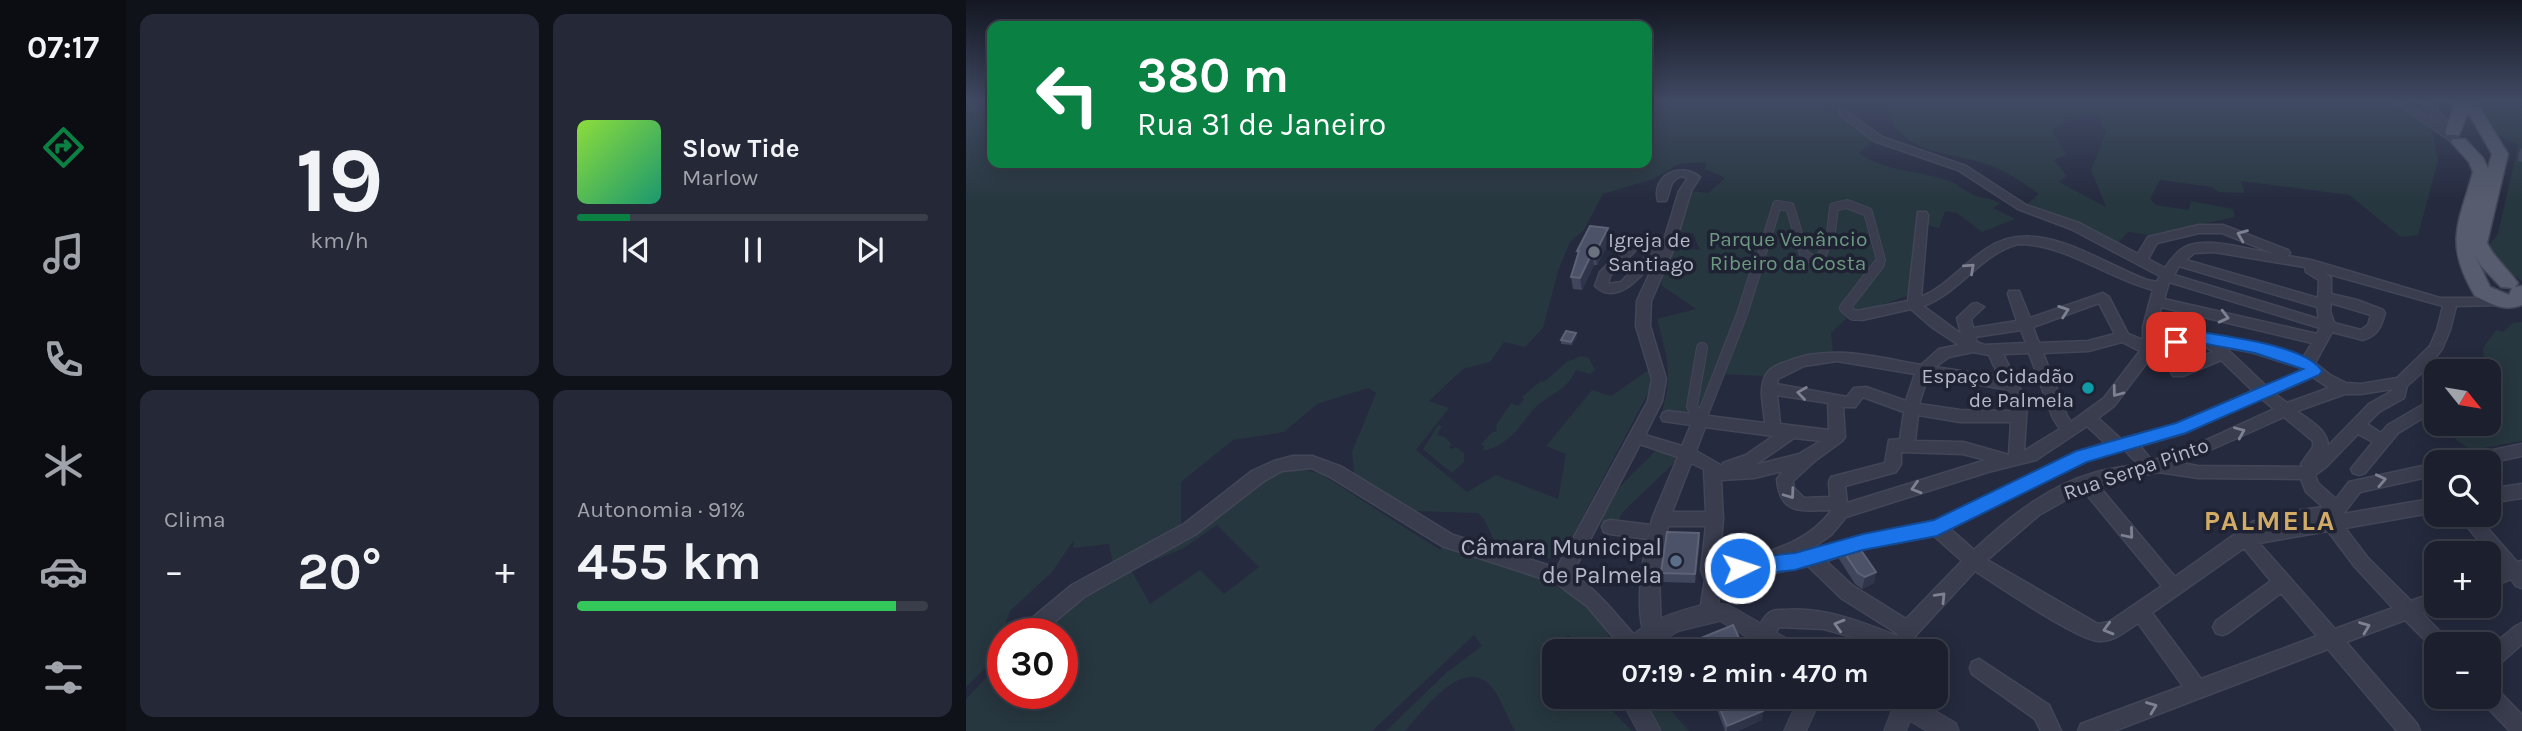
<!DOCTYPE html>
<html lang="pt">
<head>
<meta charset="utf-8">
<style>
  :root { --surface:#1c202e; --page:#252836; --text:#f1f3f6; --muted:#a0a3aa; --line:#3a3e4a; --accent:#0b8043 }
  body { margin:0; font-family:Karla,sans-serif; background:var(--page); color:var(--text); height:100vh; display:flex; flex-direction:column; font-size:26px; white-space:nowrap }
  * { box-sizing:border-box; margin:0 }
  p { font-size:23px; color:var(--muted) }
  .icon { flex:none; width:38px; height:38px; fill:none; stroke:currentColor; stroke-width:2; stroke-linecap:round; stroke-linejoin:round }
  .map { position:relative; flex:1; overflow:hidden }
  .side { display:flex; flex-direction:column; gap:14px; padding:14px; background:#0f1219; width:840px }
  .side>* { flex:none }
  .top-card { position:absolute; left:21px; top:21px; width:665px; height:147px; border-radius:14px; box-shadow:0 4px 18px #0003,0 0 0 2px var(--line); background:#0b8043; color:#fff; overflow:hidden }
  .needle { width:46px; rotate:120deg }
  .fabs { position:absolute; left:1458px; top:359px; display:grid; gap:14px }
  .fabs a { display:grid; place-items:center; width:77px; height:77px; border-radius:14px; background:var(--surface); box-shadow:0 4px 18px #0003,0 0 0 2px var(--line); font-size:35px }
  .speed { position:absolute; left:21px; top:618px; display:flex; gap:14px; font-size:35px; font-weight:700; text-align:center }
  .speed>* { display:grid; place-content:center; width:91px; height:91px; border-radius:50%; background:var(--surface); box-shadow:0 4px 18px #0003,0 0 0 2px var(--line); line-height:1 }
  .speed .limit { border:10px solid #d22; background:#fff; color:#111 }
  .pin { position:absolute; display:grid; place-items:center; width:60px; height:60px; color:#fff; margin:-30px; border-radius:14px; box-shadow:0 4px 10px #0006 }
  .me { position:absolute; width:77px; margin:-38px; rotate:86deg; stroke-linejoin:round; filter:drop-shadow(0 0 5px #0008) }
  .turn { display:flex; align-items:center; gap:24px; height:147px; padding:0 35px; font-size:32px }
  .turn .icon { width:91px; height:91px; stroke-width:2.5 }
  .turn b { display:block; font-size:49px; line-height:60px }
  .big { font-size:52px; font-weight:700; line-height:1.1 }
  .side .widget { flex:1; display:flex; flex-direction:column; justify-content:center; gap:10px; min-width:0; padding:0 24px; border-radius:14px; background:var(--page) }
  .side .dial { align-items:center; gap:0 }
  .dial b { font-size:91px; line-height:1 }
  .song { display:flex; align-items:center; gap:21px }
  .cover { width:84px; height:84px; border-radius:10px; background:linear-gradient(135deg,hsl(90 70% 55%),hsl(160 70% 35%)) }
  .played { height:7px; border-radius:4px; background:linear-gradient(90deg,var(--accent) 15%,var(--line) 15%) }
  .keys { display:flex; justify-content:space-around; direction:ltr }
  .heat { display:flex; justify-content:space-between; align-items:center; font-size:38px; direction:ltr }
  .charge { height:10px; border-radius:5px; background:linear-gradient(90deg,#34c759 91%,var(--line) 0) }
  .side .tiles { flex:1; display:grid; gap:14px; grid-template-columns:repeat(2,1fr) }
  .trip { position:absolute; left:576px; top:639px; width:406px; height:70px; border-radius:14px; background:var(--surface); box-shadow:0 4px 18px #0003,0 0 0 2px var(--line); font-weight:700; line-height:70px; text-align:center }
  main { display:flex; flex:1; min-height:0 }
  .menu { display:flex; flex-direction:column; width:126px; justify-content:space-around; align-items:center; background:#0b0d12; color:var(--muted) }
  .menu .icon { width:49px; height:49px }
  .menu .on { color:var(--accent) }
  .menu b { font-size:32px; color:var(--text) }
  .map>svg:first-child { display:block }
  .green { fill:#27373f; fill-rule:evenodd }
  .lines { fill:none; stroke-linecap:round; stroke-linejoin:round }
  .pedestrian-far1-casing { stroke:#424657; stroke-width:10 }
  .pedestrian-casing { stroke:#424657; stroke-width:12 }
  .minor-casing { stroke:#424657; stroke-width:3 }
  .tertiary-casing { stroke:#424657; stroke-width:2 }
  .primary-casing { stroke:#424657; stroke-width:3 }
  .pedestrian-far1 { stroke:#393d4e; stroke-width:8 }
  .pedestrian { stroke:#393d4e; stroke-width:10 }
  .minor { fill:#393d4e; fill-rule:evenodd }
  .tertiary { fill:#393d4e; fill-rule:evenodd }
  .primary { fill:#575c6e; fill-rule:evenodd }
  .wall { fill:#40465c }
  .shaded-wall { fill:#30354b }
  .building { fill:#4c5268; stroke:#5d6277; stroke-width:2 }
  .oneway { stroke:#7d8192 }
  .route { fill:#1a73e8; stroke:#114b97; stroke-width:2 }
  .worship-dot { fill:#6b7280; stroke:#1e2233; stroke-width:2.5 }
  .culture-dot { fill:#0f9aa8; stroke:#1e2233; stroke-width:2.5 }
  .service-dot { fill:#5c6f8a; stroke:#1e2233; stroke-width:2.5 }
  .labels { text-anchor:middle; dominant-baseline:central; stroke-width:7; stroke-linejoin:round; paint-order:stroke }
  .park-label { font-size:21px; fill:#6d9980; stroke:#1e2233 }
  .poi-label { font-size:21px; fill:#b5b8c9; stroke:#1e2233; text-anchor:start }
  .street-label { font-size:21px; fill:#b5b8c9; stroke:#1e2233 }
  .near-poi-label { font-size:24px; fill:#b5b8c9; stroke:#1e2233; text-anchor:end }
  .district-label { font-size:28px; font-weight:bold; letter-spacing:2px; fill:#d2ab67; stroke:#1e2233 }
</style>
</head>
<body>
<main>
<nav class="menu">
<b>07:17</b>
<svg class="icon on" aria-label="directions" viewBox="0 0 24 24"><path d="M12 3l9 9-9 9-9-9zM9 14v-3h6M13 9l2 2-2 2"/></svg>
<svg class="icon" aria-label="music" viewBox="0 0 24 24"><path d="M9 18V5l10-2v13"/><circle cx="6" cy="18" r="3"/><circle cx="16" cy="16" r="3"/></svg>
<svg class="icon" aria-label="phone" viewBox="0 0 24 24"><path d="M5 4h4l2 5-3 2q2 4 5 5l2-3 5 2v4C11 20 4 13 5 4z"/></svg>
<svg class="icon" aria-label="climate" viewBox="0 0 24 24"><path d="M12 3v18M4 7l16 10M4 17L20 7"/></svg>
<svg class="icon" aria-label="car" viewBox="0 0 24 24"><path d="M5 17H2v-5l4-1 3-4h7l3 4 3 1v5h-3M9 17h6M6 11h13"/><circle cx="7" cy="17" r="2"/><circle cx="17" cy="17" r="2"/></svg>
<svg class="icon" aria-label="filters" viewBox="0 0 24 24"><path d="M4 7h16M4 17h16"/><circle cx="9" cy="7" r="2"/><circle cx="15" cy="17" r="2"/></svg>
</nav>
<section class="side">
<div class="tiles">
<div class="widget dial"><b>19</b><p>km/h</p></div>
<div class="widget">
<div class="song"><i class="cover"></i><div><b>Slow Tide</b><p>Marlow</p></div></div>
<div class="played"></div>
<div class="keys"><svg class="icon" aria-label="previous" viewBox="0 0 24 24"><path d="M18 5L8 12l10 7zM5 5v14"/></svg><svg class="icon" aria-label="pause" viewBox="0 0 24 24"><path d="M8 5v14M16 5v14"/></svg><svg class="icon" aria-label="next" viewBox="0 0 24 24"><path d="M6 5l10 7-10 7zM19 5v14"/></svg></div>
</div>
<div class="widget"><p>Clima</p>
<div class="heat"><a>−</a><b class="big">20°</b><a>+</a></div>
</div>
<div class="widget"><p>Autonomia · 91%</p><b class="big">455 km</b><div class="charge"></div></div>
</div>
</section>
<div class="map">
<svg width="1556" height="731" viewBox="0 0 1556 731">
  <rect width="100%" height="100%" fill="#252a3e"/>
  <path class="green" d="M0 100H26V163H681V100H849L908 140 893 153C921 173 956 170 986 182 994 186 1002 193 1010 196 1020 199 1024 198 1035 203L1027 208 1049 219 1016 232 991 213 979 211 973 228 964 226 957 216 955 240 941 296 883 316 865 333 867 354 838 358 798 376 753 374 733 419 696 411C708 375 700 354 691 319L730 309 695 285 706 247 734 250 727 233 711 232 725 191 742 193 759 178 739 169 740 162 713 164 687 179 637 194 618 230 604 242 592 271 577 328 559 347 538 342 524 362 497 369 463 401 483 408 450 450 501 492 530 475 592 499 600 454 580 446 626 390 645 396 684 369 687 384 597 554C578 564 549 554 531 547L518 519 512 513 449 511 388 473 386 452 410 393 402 388 351 404 318 432 267 440 215 482V528L147 565 143 544 107 548 108 540 86 572 44 611 27 660 0 687Z
    M919 100H1424L1466 131 1472 161 1452 235 1435 237 1383 195 1275 181 1279 193 1253 192 1246 187 1194 180 1184 199 1190 205 1223 210 1225 201 1267 209 1269 217 1183 235 1162 232 1151 244 1102 218 1059 206 1073 194C1060 185 1046 175 1031 168 988 149 929 160 919 100ZM1111 114 1131 116 1140 132 1125 170 1140 207 1093 182 1101 176 1088 160 1100 155 1086 130Z
    M1508 100H1556V281L1537 268 1523 245 1532 234 1552 145 1532 135Z
    M1556 322V441L1505 450 1456 416 1470 407V424H1522V371H1518L1522 363 1518 359 1517 348 1530 330 1537 332 1547 323Z
    M615 356 623 358 629 370 624 374 610 370C598 395 583 392 567 410 552 428 543 445 517 451L518 445H515L525 433 531 431 530 425 545 403 552 406 558 399 556 397 575 381 578 382 601 362Z
    M472 425 476 426 471 435 479 437 486 445 483 447 486 449 490 447 498 453V462L486 473 457 449Z
    M693 447 716 455 656 513 652 522 634 521C645 488 671 472 693 447Z
    M332 468 355 474 474 550 477 547C541 572 624 577 649 651H626L602 635 592 651H588V696L633 697 666 731H549C541 717 534 695 523 684 495 657 456 712 439 731H420L480 673 516 646 508 635 406 731H0V699L37 660V693H96V634L67 633 121 590 308 470ZM251 525 293 567 258 594 234 570 184 604 165 570 218 548Z
    M693 697 723 731H697L679 708Z"/>
  <g class="lines">
    <g class="pedestrian-far1-casing">
      <path id="pedestrian-far1" d="M792 266 811 205 824 207 838 254 847 260 855 257 865 233 868 207 881 204 902 212 915 260 913 266"/>
    </g>
    <g class="pedestrian-casing">
      <path id="pedestrian" d="M896 315H887L879 308 913 264
        M734 422 776 314 792 264
        M734 422 726 406 736 348"/>
    </g>
    <g class="minor-casing">
      <path id="minor" d="M1425 100H1437L1474 125 1452 100H1463L1488 128 1484 131 1494 139 1493 141H1485Z
        M877 109 916 137 1000 166 1060 205 1113 223 1172 254 1182 237 1233 225H1257L1322 250 1324 253 1322 256 1345 260 1474 298H1540L1542 301 1540 304 1535 305 1490 306 1484 330 1476 349 1460 369 1441 386 1438 398 1413 412 1401 424 1415 433 1422 425 1470 397V410L1432 433 1399 473 1393 475 1387 473 1385 469 1407 442 1392 434 1360 467 1349 475 1352 483 1370 499 1383 482 1470 463V475L1394 492 1377 514 1470 498V512L1379 528 1401 557 1445 601 1470 592V606H1476L1456 613 1480 638 1483 644H1470V651L1439 620 1380 642 1451 724 1454 731H1431L1362 649 1148 731H1112L1115 724 1217 686 1172 623C1160 631 1148 642 1133 641 1113 641 1031 585 1009 571L950 635 945 651H923L890 638 858 629 813 627 804 642 798 645 792 642 789 636C792 629 797 617 803 613 807 609 814 610 819 610 858 607 896 622 931 636L932 634 875 598 842 566 807 573 800 569 767 578 756 584 749 617 743 619 737 617 734 611 739 580 735 570 740 526H702L693 574 695 633 692 639 686 642 680 639C669 614 675 565 682 539L644 534 638 532 636 527 638 522 644 520 685 525 686 519 712 457 674 444 606 574C634 591 651 617 673 640L676 646 674 651H659L621 606 590 583 476 546 364 477 345 468 316 471 298 481 230 534 118 597 74 634H51L54 628 106 585 218 524 286 471 308 461 327 456H346L376 467 487 535 591 568 682 401 686 379 670 326 671 301 691 258C677 273 652 308 629 286L634 272 660 246H668L670 249 668 252 644 276 642 284 655 282 699 237 713 191 722 178 715 176C702 181 705 191 700 201H692C685 176 714 161 734 177L725 191 708 248 685 301 684 326 700 379 696 401 679 435 716 446 725 425 697 421 695 417 697 413 702 411 799 423C798 408 792 388 800 375 803 369 811 365 817 363 862 343 909 357 955 365L973 349 993 345 967 328 945 309 896 320 889 315 896 310 942 301 952 212H960L962 215 955 297C981 286 997 264 1020 249 1071 214 1132 262 1181 280L1191 282 1194 276 1105 229 1052 209 992 170 908 141 873 114V110ZM1233 233H1256L1309 254C1283 250 1249 238 1224 245 1213 248 1205 259 1199 268L1182 259 1191 243ZM1052 244C1100 244 1141 278 1187 290L1177 327V340L1162 334 1143 297 1137 293 1064 318 1053 291H1043L1042 294 1051 321 1007 328 1005 319 1018 307 1011 303 1006 304 991 318 995 334 957 306C994 293 1014 254 1052 244ZM1248 252 1339 267 1340 272 1353 280 1352 298 1220 260 1228 253ZM1213 266 1351 307 1353 319 1208 275ZM1359 273 1477 306 1471 330 1464 346 1431 378 1395 384 1380 383 1364 375 1349 363 1366 332 1397 340C1412 335 1415 327 1419 313L1417 310 1391 300 1365 294V278ZM1203 282 1354 328 1351 334 1198 299ZM1133 303 1149 334 1122 341 1073 343 1067 327ZM1365 303 1405 315 1402 325 1395 330 1368 323 1364 311ZM1195 307 1346 343 1337 358 1289 343 1235 333 1190 343 1191 327ZM1055 330 1060 343 1018 345 1011 342 1009 337ZM1156 342 1174 351 1138 398 1105 422 1101 416 1077 353 1122 351ZM1235 343 1247 352 1207 368 1205 372 1207 376H1217L1255 360 1287 391 1210 424 1155 439 1132 418 1148 406 1188 353ZM1259 347 1288 353 1338 369 1300 386ZM1007 352 1023 355 1033 377 969 367 983 357ZM1063 353 1087 418 1094 429 1058 451 1061 403 1037 354ZM871 361 949 374 940 401 900 387 888 388 881 397 811 384 812 379 838 366ZM962 376 1038 389 1047 403 1046 411 994 410 953 404ZM1347 377 1363 388 1321 403 1309 394ZM1426 389V391L1403 404 1362 446C1362 430 1343 420 1331 411L1379 394H1395ZM811 395 862 403 863 430 814 424ZM897 397 938 412 934 439 923 440 919 463 865 477 863 482 864 497 838 498 828 488 827 481 850 460 876 441 879 437 877 407H889ZM1296 399 1308 409C1268 427 1228 448 1185 461 1167 467 1147 467 1128 473 1082 486 1042 518 1008 550L984 529 1120 461 1159 450C1165 457 1170 465 1180 461L1183 457 1174 446 1219 433ZM952 415 994 422H1045L1043 455 997 442 949 441ZM1318 417 1347 441V447L1335 464 1337 467 1232 466 1215 463ZM1121 426 1139 443 1111 452 968 521 897 535 842 551 865 535 880 517 1022 472 1070 460ZM739 427 807 436 809 435 780 455 757 463 756 466 730 451ZM828 438 855 441 833 454 789 465ZM935 452 997 454 1020 460 881 503 879 486 930 472 935 464ZM725 463 738 469 740 512H706ZM817 471 811 479C814 517 838 510 866 510 836 550 794 551 753 568L757 519 755 480 788 478ZM1192 472 1232 478 1335 479 1340 492 1357 507 1314 513 1286 522 1209 577 1132 485ZM1117 490 1196 586 1143 622 1132 624 1021 560 1073 515ZM1362 531 1389 567 1427 608 1369 629 1293 543ZM968 536 996 561 940 619 887 586 860 561 897 549ZM1278 548 1305 581 1250 621 1247 627 1250 633 1256 635 1262 633 1315 593 1351 636 1235 679 1186 613Z
        M1556 444V456L1522 463 1490 462 1493 458 1498 456Z
        M1556 484V498L1522 503V489Z
        M1491 514H1509L1551 562 1556 561V588L1550 586 1545 579 1522 588V572L1535 568Z
        M1556 623V644L1529 668 1522 671V649L1550 626Z
        M1013 659 1083 705 1095 731H1075L1069 719 1006 674 1004 668 1006 662Z
        M1522 685 1529 687 1556 715V731H1544L1515 701 1514 696H1522Z"/>
    </g>
    <g class="tertiary-casing">
      <path id="tertiary" d="M746 603 763 605 830 644 833 651H804L754 621 713 631 678 651H654C666 623 719 608 746 603Z
        M653 696H676L695 731H672Z
        M834 696H856L840 731H818Z
        M911 696H944L990 723 993 731H961L944 721 940 731H918L926 710 914 704Z"/>
    </g>
    <g class="primary-casing">
      <path id="primary" d="M1488 100H1509L1542 154 1521 243C1529 259 1542 269 1552 283L1549 287 1556 286V305C1538 312 1525 304 1509 296 1478 244 1492 225 1507 172L1503 162 1485 142 1487 139H1499L1517 158 1522 169 1526 154 1502 112 1493 135H1481L1479 132 1487 109ZM1509 255 1515 266 1535 287 1546 288 1543 295 1524 287Z"/>
    </g>
    <use href="#pedestrian-far1" class="pedestrian-far1"/>
    <use href="#pedestrian" class="pedestrian"/>
    <use href="#minor" class="minor"/>
    <use href="#tertiary" class="tertiary"/>
    <use href="#primary" class="primary"/>
  </g>
  <path class="wall" d="M1556 148V162L1552 161 1553 152Z
    M644 240 631 265H628L616 290 607 289 605 277 612 257 611 251Z
    M611 336 606 345 595 344V340Z
    M733 533 734 542 729 583 696 582 695 573Z
    M875 548 910 572 908 583 896 589 889 584 873 559Z
    M746 696H804V706L796 709V720L772 731H759Z"/>
  <path class="shaded-wall" d="M642 228 644 240 631 265 629 254Z
    M626 253 628 265 616 290 614 278Z
    M610 333 611 336 606 345 605 342Z
    M733 533 734 542 729 583V574Z
    M910 572 908 583 896 589 899 577Z
    M804 696V706L792 711V701Z
    M797 711 796 720 772 731H761V726Z"/>
  <path class="building" d="M624 226 642 228 629 254 626 253 614 278 605 277 613 251H611Z
    M600 331 610 333 605 342 595 340Z
    M701 532 733 533 729 574 695 573Z
    M890 543 910 572 899 577 892 573 875 548Z
    M767 625 779 651H735L730 640Z
    M749 696H804L792 701 797 711 761 726Z"/>
  <defs><path id="oneway-chevron" d="M-2-3.5L2.5 0L-2 3.5" fill="none" stroke-width="1.6" stroke-linecap="round" stroke-linejoin="round" transform="scale(1.75)"/></defs>
  <g class="oneway">
    <use href="#oneway-chevron" transform="translate(1276 235) rotate(-158)"/>
    <use href="#oneway-chevron" transform="translate(1004 268) rotate(-42)"/>
    <use href="#oneway-chevron" transform="translate(1098 311) rotate(-19)"/>
    <use href="#oneway-chevron" transform="translate(1258 317) rotate(14)"/>
    <use href="#oneway-chevron" transform="translate(1151 392) rotate(127)"/>
    <use href="#oneway-chevron" transform="translate(836 393) rotate(-172)"/>
    <use href="#oneway-chevron" transform="translate(1274 432) rotate(-23)"/>
    <use href="#oneway-chevron" transform="translate(1415 480) rotate(-12)"/>
    <use href="#oneway-chevron" transform="translate(950 488) rotate(163)"/>
    <use href="#oneway-chevron" transform="translate(824 494) rotate(54)"/>
    <use href="#oneway-chevron" transform="translate(1163 534) rotate(50)"/>
    <use href="#oneway-chevron" transform="translate(975 597) rotate(-46)"/>
    <use href="#oneway-chevron" transform="translate(873 625) rotate(-164)"/>
    <use href="#oneway-chevron" transform="translate(1399 627) rotate(-21)"/>
    <use href="#oneway-chevron" transform="translate(1142 629) rotate(164)"/>
    <use href="#oneway-chevron" transform="translate(1186 707) rotate(-21)"/>
  </g>
  <linearGradient id="sky" x2="0" y2="1"><stop stop-color="#141722"/><stop offset="0.5" stop-color="#404a63"/><stop offset="1" stop-color="#404a63" stop-opacity="0"/></linearGradient>
  <rect width="1556" height="202" fill="url(#sky)"/>
  <path class="route" d="M1235 332C1264 337 1341 346 1356 371L1353 375 1220 433 1121 462 971 536 897 550 829 570 774 576 767 574 764 568 767 561 774 559 829 553 897 534 968 520 1110 451 1210 423 1337 369 1289 353 1235 343 1210 348 1202 342 1204 339Z"/>
  <circle class="worship-dot" cx="628" cy="252" r="7"/>
  <circle class="culture-dot" cx="1122" cy="388" r="7"/>
  <circle class="service-dot" cx="710" cy="561" r="7"/>
  <g class="labels">
    <g class="park-label">
      <text x="822" y="239">Parque Venâncio<tspan x="822" dy="24">Ribeiro da Costa</tspan></text>
    </g>
    <g class="poi-label">
      <text x="642" y="240">Igreja de<tspan x="642" dy="24">Santiago</tspan></text>
      <text x="1108" y="376" text-anchor="end">Espaço Cidadão<tspan x="1108" dy="24">de Palmela</tspan></text>
    </g>
    <g class="street-label">
      <text transform="translate(1170 469) rotate(-19)">Rua Serpa Pinto</text>
    </g>
    <g class="near-poi-label">
      <text x="696" y="547">Câmara Municipal<tspan x="696" dy="28">de Palmela</tspan></text>
    </g>
    <g class="district-label">
      <text x="1304" y="520">PALMELA</text>
    </g>
  </g>
</svg>
<div class="fabs">
<a><svg class="needle" viewBox="-14 -14 28 28"><path d="M0-13l5 13h-10z" fill="#e53935"/><path d="M0 13l5-13h-10z" fill="#a0a3aa"/></svg></a>
<a><svg class="icon" aria-label="search" viewBox="0 0 24 24"><circle cx="10" cy="10" r="6"/><path d="M15 15l6 6"/></svg></a>
<a>+</a>
<a>−</a>
</div>
<div class="speed"><div class="limit">30</div></div>
<div class="pin" style="left:1210px;top:342px;background:#d93025"><svg class="icon" aria-label="arrive" viewBox="0 0 24 24"><path d="M6 21V4h12l-3 4 3 4H6"/></svg></div>
<svg class="me" style="left:774px;top:568px" viewBox="-20 -20 40 40"><circle r="17" fill="#1a73e8" stroke="#fff" stroke-width="3"/><path d="M0-11L8 9 0 5-8 9z" fill="#fff"/></svg>
<div class="trip">07:19 · 2 min · 470 m</div>
<div class="top-card">
<div class="turn"><svg class="icon" aria-label="left" viewBox="0 0 24 24"><path d="M17 20v-9H6M10 6l-5 5 5 5"/></svg><div><b>380 m</b>Rua 31 de Janeiro</div></div>
</div>
</div>
</main>
</body>
</html>
